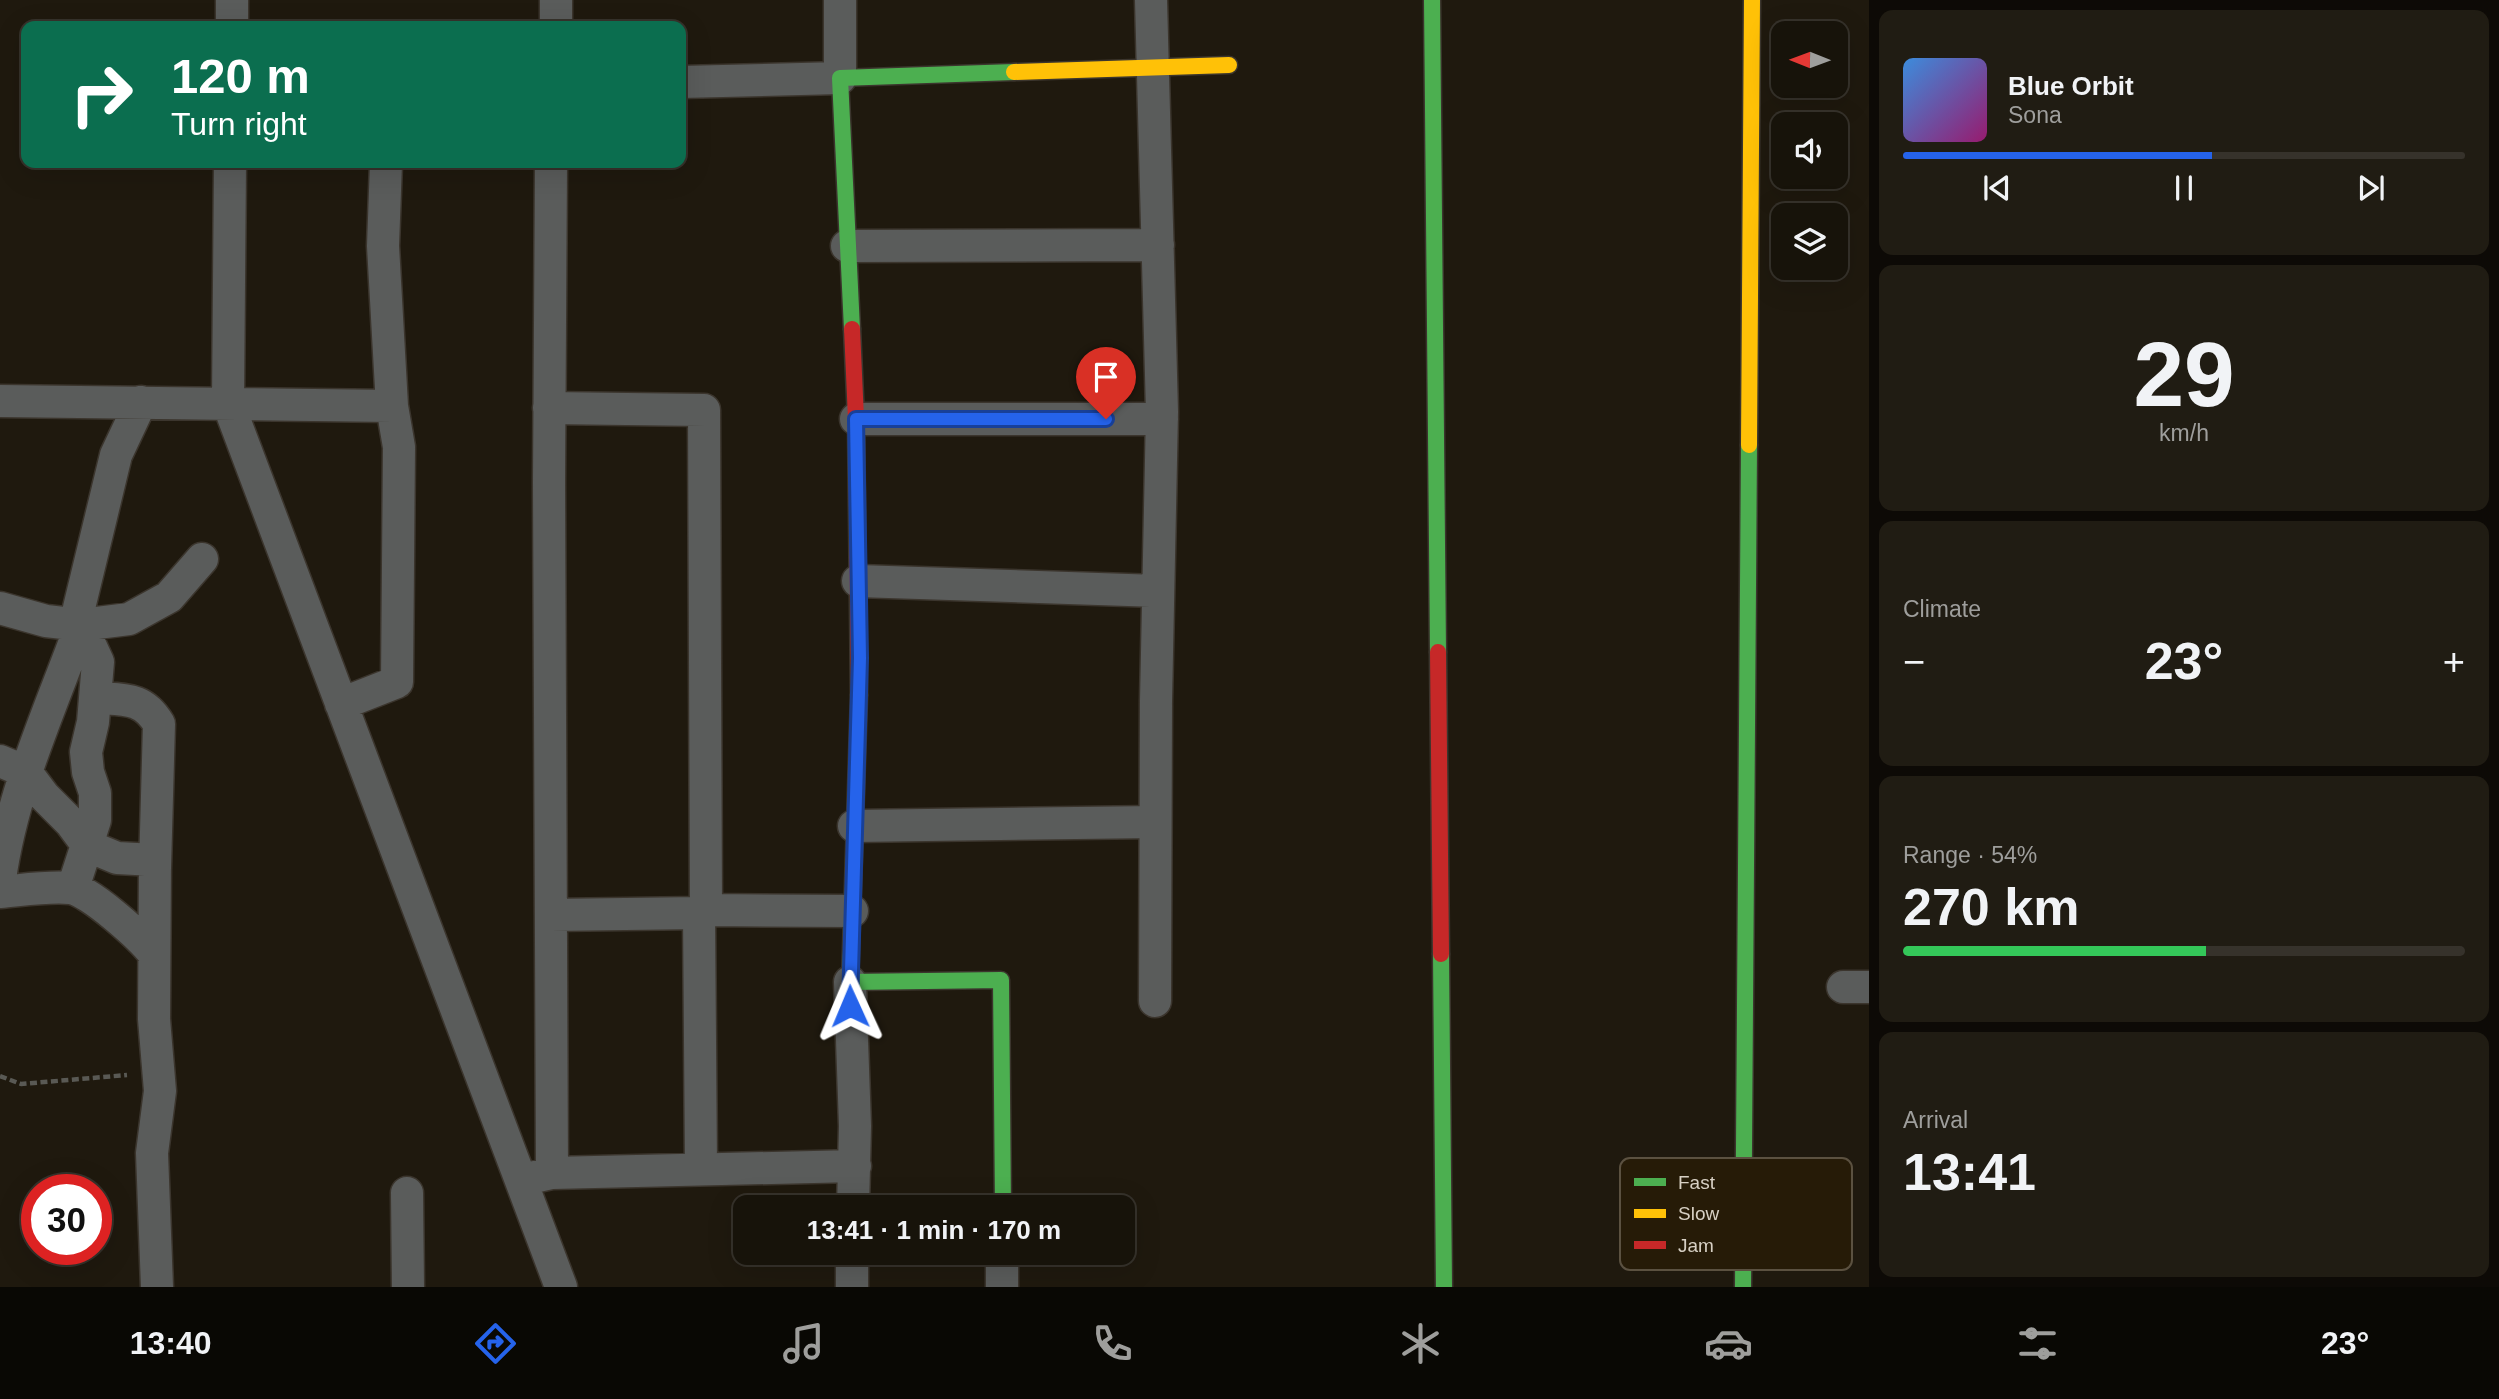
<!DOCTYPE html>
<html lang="en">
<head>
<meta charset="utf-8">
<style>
  :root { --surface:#17130a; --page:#201c13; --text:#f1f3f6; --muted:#9e9e9c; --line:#36322b; --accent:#2563eb }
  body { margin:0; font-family:Arial,sans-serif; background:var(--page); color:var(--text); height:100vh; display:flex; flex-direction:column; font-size:26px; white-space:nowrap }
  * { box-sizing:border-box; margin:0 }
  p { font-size:23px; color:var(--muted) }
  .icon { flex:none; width:38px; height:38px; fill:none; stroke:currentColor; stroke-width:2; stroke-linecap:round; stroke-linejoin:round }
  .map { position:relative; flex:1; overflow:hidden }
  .sheet { display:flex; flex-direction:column; gap:10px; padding:10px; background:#0d0a06; width:630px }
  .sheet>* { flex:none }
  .top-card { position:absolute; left:21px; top:21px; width:665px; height:147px; border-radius:14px; box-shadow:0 7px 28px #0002,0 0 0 2px var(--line); background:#0b6e4f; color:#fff; overflow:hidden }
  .needle { width:46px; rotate:271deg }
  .fabs { position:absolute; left:1771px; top:21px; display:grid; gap:14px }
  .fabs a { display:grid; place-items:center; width:77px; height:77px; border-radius:14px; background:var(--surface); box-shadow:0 7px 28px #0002,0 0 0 2px var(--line); font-size:35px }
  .speed { position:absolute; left:21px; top:1174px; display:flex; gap:14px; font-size:35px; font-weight:700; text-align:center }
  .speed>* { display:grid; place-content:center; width:91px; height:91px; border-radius:50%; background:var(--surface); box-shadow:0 7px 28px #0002,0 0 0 2px var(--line); line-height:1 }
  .speed .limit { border:10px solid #d22; background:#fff; color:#111 }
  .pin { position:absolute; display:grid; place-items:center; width:60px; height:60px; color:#fff; margin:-72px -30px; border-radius:50% 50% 50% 0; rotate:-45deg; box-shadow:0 0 7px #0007 }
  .pin .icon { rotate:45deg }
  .me { position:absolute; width:77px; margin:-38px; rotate:359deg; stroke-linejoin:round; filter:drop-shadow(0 0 5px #0008) }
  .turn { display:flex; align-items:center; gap:24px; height:147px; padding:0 35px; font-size:32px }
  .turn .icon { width:91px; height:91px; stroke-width:2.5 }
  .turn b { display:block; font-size:49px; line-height:60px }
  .big { font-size:52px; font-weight:800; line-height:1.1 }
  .sheet .widget { flex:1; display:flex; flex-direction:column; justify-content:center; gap:10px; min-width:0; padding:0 24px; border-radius:14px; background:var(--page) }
  .sheet .dial { align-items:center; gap:0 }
  .dial b { font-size:91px; line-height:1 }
  .song { display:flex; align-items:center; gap:21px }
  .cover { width:84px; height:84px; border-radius:10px; background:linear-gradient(135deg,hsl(210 70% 55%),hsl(320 70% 35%)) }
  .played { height:7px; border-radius:4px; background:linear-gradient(90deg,var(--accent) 55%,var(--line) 55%) }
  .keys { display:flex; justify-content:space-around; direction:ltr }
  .heat { display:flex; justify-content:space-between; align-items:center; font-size:38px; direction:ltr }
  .charge { height:10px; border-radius:5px; background:linear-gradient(90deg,#34c759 54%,var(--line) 0) }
  .trip { position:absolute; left:733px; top:1195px; width:402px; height:70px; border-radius:14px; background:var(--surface); box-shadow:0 7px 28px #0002,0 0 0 2px var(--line); font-weight:800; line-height:70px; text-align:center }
  .dock { display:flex; height:112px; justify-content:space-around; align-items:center; background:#090804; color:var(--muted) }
  .dock .icon { width:49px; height:49px }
  .dock .current { color:var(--accent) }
  .dock b { font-size:32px; color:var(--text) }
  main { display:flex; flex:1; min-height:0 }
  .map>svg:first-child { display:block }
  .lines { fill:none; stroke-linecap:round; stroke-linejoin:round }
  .street-casing { stroke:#3b352d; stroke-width:35 }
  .fast-casing { stroke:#3b352d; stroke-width:19 }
  .slow-casing { stroke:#3b352d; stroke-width:19 }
  .jam-casing { stroke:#3b352d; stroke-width:19 }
  .path { stroke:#595954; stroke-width:4.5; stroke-dasharray:7 3.5; stroke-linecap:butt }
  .street { stroke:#5a5c5b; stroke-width:32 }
  .fast { stroke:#4caf50; stroke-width:16 }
  .slow { stroke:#ffc107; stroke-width:16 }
  .jam { stroke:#c62828; stroke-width:16 }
  .route-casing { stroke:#184099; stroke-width:18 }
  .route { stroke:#2563eb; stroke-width:12 }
  .key { fill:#261b07; stroke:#5b5140; stroke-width:2 }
  .key-label { font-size:19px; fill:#d7d0c4 }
</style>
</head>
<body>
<main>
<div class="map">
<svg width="1869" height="1287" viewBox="0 0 1869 1287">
  <rect width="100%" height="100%" fill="#1f190e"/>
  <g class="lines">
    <g class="street-casing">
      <path id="street" d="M1151 0 1162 412 1156 701 1155 1001
        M232 26V0
        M556 26V0
        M681 82 840 78V0
        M230 163 228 403 561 1287
        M847 246 1158 245
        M0 401 392 406 383 246 386 163
        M549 408 704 410 706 910 699 913 701 1168
        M856 419H1162
        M858 581 1158 591
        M0 608 46 621 81 625 129 619 169 597 202 559
        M96 698C125 700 143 697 159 724L155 868
        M341 704 397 682 399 447 392 406
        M0 761 26 772 44 796 71 823 88 846 117 858 155 860 154 1019 160 1091 152 1153 157 1287
        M854 826 1155 822
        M0 879C12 791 51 708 81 625L79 608 116 455 141 402
        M73 888 95 820V793L88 772 86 752 93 722 98 662 81 625
        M0 892C23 890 48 886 70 888 89 890 142 938 154 954
        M706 910 852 911
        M551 915 699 913
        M850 982 855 1126 853 1208
        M1843 987H1869
        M552 1173 855 1166
        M521 1180 552 1173 549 483 551 163
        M407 1193 408 1287
        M852 1287V1253
        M1002 1287V1253"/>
    </g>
    <g class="fast-casing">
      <path id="fast" d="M1432 0 1438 652
        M852 329 840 78 1014 72
        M859 695 850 982 1001 980 1003 1208
        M1441 954 1444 1287
        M1743 1287 1749 445"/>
    </g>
    <g class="slow-casing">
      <path id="slow" d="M1014 72 1229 65
        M1749 445 1752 0"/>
    </g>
    <g class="jam-casing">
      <path id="jam" d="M852 329 856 419 859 695
        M1438 652 1441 954"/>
    </g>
    <path class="path" d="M0 1076 21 1084 127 1075"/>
    <use href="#street" class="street"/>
    <use href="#fast" class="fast"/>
    <use href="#slow" class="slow"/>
    <use href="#jam" class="jam"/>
  </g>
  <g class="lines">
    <g class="route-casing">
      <path id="route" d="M850 1006 860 658 856 419H1106"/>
    </g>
    <use href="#route" class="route"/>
  </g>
  <rect x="1620" y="1158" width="232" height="112" rx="10" class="key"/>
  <rect x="1634" y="1178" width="32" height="8" fill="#4caf50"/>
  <rect x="1634" y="1209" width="32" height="9" fill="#ffc107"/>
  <rect x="1634" y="1241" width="32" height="8" fill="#c62828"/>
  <g class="key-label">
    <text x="1678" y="1189">Fast</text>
    <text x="1678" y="1220">Slow</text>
    <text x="1678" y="1252">Jam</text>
  </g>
</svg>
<div class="fabs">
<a><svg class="needle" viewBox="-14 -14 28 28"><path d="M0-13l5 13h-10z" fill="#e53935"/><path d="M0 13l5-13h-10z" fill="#9e9e9c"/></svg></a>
<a><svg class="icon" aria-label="sound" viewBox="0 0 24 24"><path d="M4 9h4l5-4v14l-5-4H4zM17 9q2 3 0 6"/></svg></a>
<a><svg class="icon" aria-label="layers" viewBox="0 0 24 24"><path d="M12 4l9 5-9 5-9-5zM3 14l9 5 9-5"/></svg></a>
</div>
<div class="speed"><div class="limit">30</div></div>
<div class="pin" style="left:1106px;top:419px;background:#d93025"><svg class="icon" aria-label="arrive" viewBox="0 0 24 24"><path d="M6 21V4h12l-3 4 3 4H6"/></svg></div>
<svg class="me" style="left:850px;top:1006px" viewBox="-20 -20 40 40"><path d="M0-17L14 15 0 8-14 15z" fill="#2563eb" stroke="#fff" stroke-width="4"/></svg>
<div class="trip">13:41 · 1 min · 170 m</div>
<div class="top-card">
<div class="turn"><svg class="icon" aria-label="right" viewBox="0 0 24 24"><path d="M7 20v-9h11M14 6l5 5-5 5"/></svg><div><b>120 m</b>Turn right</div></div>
</div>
</div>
<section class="sheet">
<div class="widget">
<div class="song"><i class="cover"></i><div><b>Blue Orbit</b><p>Sona</p></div></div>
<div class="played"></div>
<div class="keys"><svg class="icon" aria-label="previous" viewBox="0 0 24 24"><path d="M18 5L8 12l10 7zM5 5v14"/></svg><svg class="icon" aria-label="pause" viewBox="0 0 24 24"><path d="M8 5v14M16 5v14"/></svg><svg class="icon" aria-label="next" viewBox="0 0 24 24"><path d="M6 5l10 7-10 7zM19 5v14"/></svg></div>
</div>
<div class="widget dial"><b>29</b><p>km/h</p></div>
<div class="widget"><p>Climate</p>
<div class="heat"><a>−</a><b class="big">23°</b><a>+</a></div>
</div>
<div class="widget"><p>Range · 54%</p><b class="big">270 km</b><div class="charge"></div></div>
<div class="widget"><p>Arrival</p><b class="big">13:41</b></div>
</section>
</main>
<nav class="dock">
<b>13:40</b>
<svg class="icon current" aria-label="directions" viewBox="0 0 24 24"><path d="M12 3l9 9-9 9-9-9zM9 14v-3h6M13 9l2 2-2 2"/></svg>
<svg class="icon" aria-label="music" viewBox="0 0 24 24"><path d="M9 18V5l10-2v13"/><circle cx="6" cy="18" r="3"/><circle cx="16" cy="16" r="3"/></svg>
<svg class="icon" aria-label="phone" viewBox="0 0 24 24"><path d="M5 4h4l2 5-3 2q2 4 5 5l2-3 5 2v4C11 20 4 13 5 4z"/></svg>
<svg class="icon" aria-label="climate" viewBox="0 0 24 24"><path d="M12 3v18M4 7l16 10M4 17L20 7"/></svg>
<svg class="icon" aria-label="car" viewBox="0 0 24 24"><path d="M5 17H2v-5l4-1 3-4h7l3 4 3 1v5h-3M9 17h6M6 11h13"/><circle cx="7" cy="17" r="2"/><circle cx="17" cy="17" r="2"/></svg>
<svg class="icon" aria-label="filters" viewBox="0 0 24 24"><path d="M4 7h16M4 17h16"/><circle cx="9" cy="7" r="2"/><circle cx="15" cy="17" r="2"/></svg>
<b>23°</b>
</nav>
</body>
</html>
